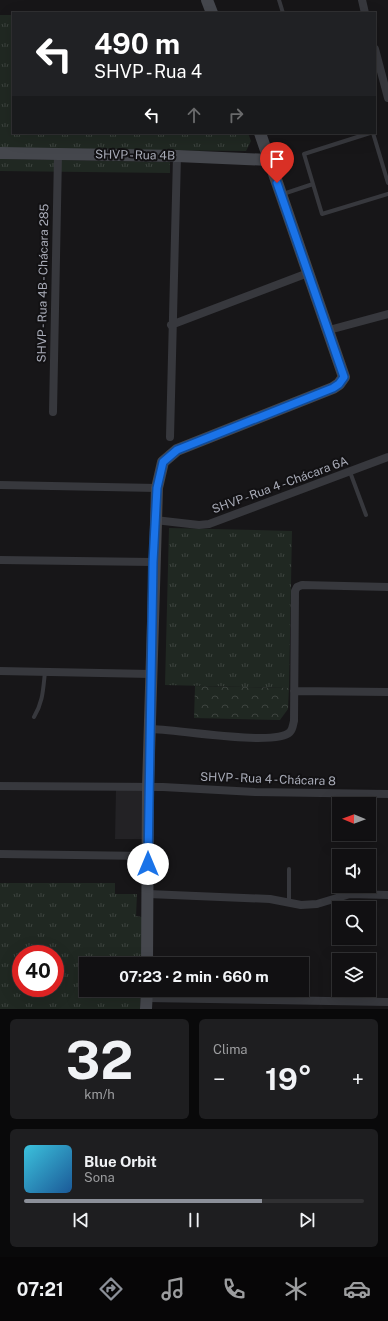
<!DOCTYPE html>
<html lang="pt">
<head>
<meta charset="utf-8">
<style>
  :root { --surface:#111012; --page:#1e1e20; --text:#f1f3f6; --muted:#9c9d9f; --line:#303032; --accent:#8c9099 }
  body { margin:0; font-family:"Public Sans",sans-serif; background:var(--page); color:var(--text); height:100vh; display:flex; flex-direction:column; font-size:15px; white-space:nowrap }
  * { box-sizing:border-box; margin:0 }
  p { font-size:13px; color:var(--muted) }
  .icon { flex:none; width:22px; height:22px; fill:none; stroke:currentColor; stroke-width:2; stroke-linecap:round; stroke-linejoin:round }
  .map { position:relative; height:1009px; overflow:hidden }
  .sheet { display:flex; flex-direction:column; gap:10px; padding:10px; background:#09090a; flex:1 }
  .sheet>* { flex:none }
  .top-card { position:absolute; left:12px; top:12px; width:364px; height:122px; border-radius:0px; box-shadow:0 4px 16px #0002,0 0 0 1px var(--line); background:#202124; color:#fff; overflow:hidden }
  .needle { width:26px; rotate:271deg }
  .buttons { position:absolute; left:332px; top:797px; display:grid; gap:8px }
  .buttons a { display:grid; place-items:center; width:44px; height:44px; border-radius:0px; background:var(--surface); box-shadow:0 4px 16px #0002,0 0 0 1px var(--line); font-size:20px }
  .speed { position:absolute; left:12px; top:945px; display:flex; gap:8px; font-size:20px; font-weight:700; text-align:center }
  .speed>* { display:grid; place-content:center; width:52px; height:52px; border-radius:50%; background:var(--surface); box-shadow:0 4px 16px #0002,0 0 0 1px var(--line); line-height:1 }
  .speed .limit { border:6px solid #d22; background:#fff; color:#111 }
  .pin { position:absolute; display:grid; place-items:center; width:34px; height:34px; color:#fff; margin:-41px -17px; border-radius:50% 50% 50% 0; rotate:-45deg; box-shadow:0 0 4px #0007 }
  .pin .icon { rotate:45deg }
  .me { position:absolute; width:44px; margin:-22px; rotate:0deg; stroke-linejoin:round; filter:drop-shadow(0 0 3px #0008) }
  .turn { display:flex; align-items:center; gap:14px; height:84px; padding:0 16px; font-size:18px }
  .turn .icon { width:52px; height:52px; stroke-width:2.5 }
  .turn b { display:block; font-size:28px; line-height:34px }
  .lanes { display:flex; align-items:center; height:38px; padding:0 16px; background:#0003; justify-content:center; gap:20px; direction:ltr }
  .lanes .off { opacity:.35 }
  .big { font-size:30px; font-weight:700; line-height:1.1 }
  .sheet .tile { flex:1; display:flex; flex-direction:column; justify-content:center; gap:6px; min-width:0; padding:0 14px; border-radius:6px; background:var(--page) }
  .sheet .dial { align-items:center; gap:0 }
  .dial b { font-size:52px; line-height:1 }
  .song { display:flex; align-items:center; gap:12px }
  .cover { width:48px; height:48px; border-radius:6px; background:linear-gradient(135deg,hsl(190 70% 55%),hsl(210 70% 35%)) }
  .played { height:4px; border-radius:2px; background:linear-gradient(90deg,var(--accent) 70%,var(--line) 70%) }
  .keys { display:flex; justify-content:space-around; direction:ltr }
  .heat { display:flex; justify-content:space-between; align-items:center; font-size:22px; direction:ltr }
  .sheet .tiles { flex:1; display:grid; gap:10px; grid-template-columns:1fr 1fr }
  .tile:last-child { grid-column:span 2 }
  .trip { position:absolute; left:79px; top:957px; width:230px; height:40px; border-radius:0px; background:var(--surface); box-shadow:0 4px 16px #0002,0 0 0 1px var(--line); font-weight:700; line-height:40px; text-align:center }
  .menu { display:flex; height:64px; justify-content:space-around; align-items:center; background:#070607; color:var(--muted) }
  .menu .icon { width:28px; height:28px }
  .menu .on { color:var(--accent) }
  .menu b { font-size:18px; color:var(--text) }
  .map>svg:first-child { display:block }
  .built { fill:#232225 }
  .grass { fill:url(#grass-tufts); fill-rule:evenodd }
  .park { fill:url(#park-crowns) }
  .lines { fill:none; stroke-linecap:round; stroke-linejoin:round }
  .lane { stroke:#37383d; stroke-width:4 }
  .street { stroke:#37383d; stroke-width:8 }
  .secondary { stroke:#45474d; stroke-width:12 }
  .route-casing { stroke:#114b97; stroke-width:10 }
  .route { stroke:#1a73e8; stroke-width:7 }
  .labels { text-anchor:middle; dominant-baseline:central; stroke-width:4; stroke-linejoin:round; paint-order:stroke }
  .street-label { font-size:12px; fill:#a9acb8; stroke:#121113 }
</style>
</head>
<body>
<div class="map">
<svg width="388" height="1009" viewBox="0 0 388 1009">
  <defs>
    <pattern id="grass-tufts" width="24" height="20" patternUnits="userSpaceOnUse"><rect width="24" height="20" fill="#202822"/><path d="M3 7l-1-3M5 7V3M7 7l1-3M15 17l-1-3M17 17v-4M19 17l1-3" fill="none" stroke="#3e4440"/></pattern>
    <pattern id="park-crowns" width="20" height="18" patternUnits="userSpaceOnUse"><rect width="20" height="18" fill="#202822"/><path d="M2 6a3 3 0 1 1 6 0M12 15a3 3 0 1 1 6 0" fill="none" stroke="#3e4440"/></pattern>
  </defs>
  <rect width="100%" height="100%" fill="#171618"/>
  <path class="built" d="M116 788H148V839H115Z"/>
  <path class="grass" d="M0 15H13V133H248L251 141 246 151 0 149Z
    M0 159 170 162V173L0 171Z
    M169 528 292 531 289 688 165 685Z
    M0 883H115V894H137L136 916 142 917 141 964H86V990H141L140 1009H0ZM21 954H55V988H21Z"/>
  <path class="park" d="M195 686 289 688 288 709 280 720 194 718Z"/>
  <g class="lines">
    <path class="lane" d="M279 0 283 13
      M370 133 304 154 322 214 388 194
      M373 133 388 183
      M283 194 313 184
      M350 472 366 515
      M34 717C43 702 43 690 45 672
      M289 869V902"/>
    <path class="street" d="M362 0 365 13
      M375 49 388 98
      M171 325 308 273
      M329 330 388 314
      M53 412 58 155
      M170 437 177 156
      M0 485 157 488
      M155 520 199 525 209 524 388 457
      M0 560 153 562
      M0 671 151 674
      M294 691 388 692
      M150 729C175 729 276 747 290 732 293 729 293 724 294 721L295 591 297 587 302 585 388 587
      M0 786 163 787 255 792 388 794
      M0 854 148 856
      M148 894 270 899 301 905 317 904 350 894 388 895
      M147 998 388 1002"/>
    <path class="secondary" d="M207 0 212 13
      M0 153 177 156 270 160
      M147 964 148 788 157 488 163 462 177 450 333 388 339 384 344 377 260 133
      M146 1009 147 990"/>
  </g>
  <g class="lines">
    <g class="route-casing">
      <path id="route" d="M148 864 153 562 157 488 163 462 177 450 333 388 339 384 344 377 277 183"/>
    </g>
    <use href="#route" class="route"/>
  </g>
  <g class="labels">
    <g class="street-label">
      <text transform="translate(135 155) rotate(1)">SHVP - Rua 4B</text>
      <text transform="translate(43 283) rotate(-89)">SHVP - Rua 4B - Chácara 285</text>
      <text transform="translate(280 485) rotate(-20)">SHVP - Rua 4 - Chácara 6A</text>
      <text transform="translate(268 779) rotate(2)">SHVP - Rua 4 - Chácara 8</text>
    </g>
  </g>
</svg>
<div class="buttons">
<a><svg class="needle" viewBox="-14 -14 28 28"><path d="M0-13l5 13h-10z" fill="#e53935"/><path d="M0 13l5-13h-10z" fill="#9c9d9f"/></svg></a>
<a><svg class="icon" aria-label="sound" viewBox="0 0 24 24"><path d="M4 9h4l5-4v14l-5-4H4zM17 9q2 3 0 6"/></svg></a>
<a><svg class="icon" aria-label="search" viewBox="0 0 24 24"><circle cx="10" cy="10" r="6"/><path d="M15 15l6 6"/></svg></a>
<a><svg class="icon" aria-label="layers" viewBox="0 0 24 24"><path d="M12 4l9 5-9 5-9-5zM3 14l9 5 9-5"/></svg></a>
</div>
<div class="speed"><div class="limit">40</div></div>
<div class="pin" style="left:277px;top:183px;background:#d93025"><svg class="icon" aria-label="arrive" viewBox="0 0 24 24"><path d="M6 21V4h12l-3 4 3 4H6"/></svg></div>
<svg class="me" style="left:148px;top:864px" viewBox="-20 -20 40 40"><circle r="19" fill="#fff"/><path d="M0-13L10 11 0 6-10 11z" fill="#1a73e8"/></svg>
<div class="trip">07:23 · 2 min · 660 m</div>
<div class="top-card">
<div class="turn"><svg class="icon" aria-label="left" viewBox="0 0 24 24"><path d="M17 20v-9H6M10 6l-5 5 5 5"/></svg><div><b>490 m</b>SHVP - Rua 4</div></div>
<div class="lanes"><svg class="icon" aria-label="left" viewBox="0 0 24 24"><path d="M17 20v-9H6M10 6l-5 5 5 5"/></svg><svg class="icon off" aria-label="ahead" viewBox="0 0 24 24"><path d="M12 20V5M6 11l6-6 6 6"/></svg><svg class="icon off" aria-label="right" viewBox="0 0 24 24"><path d="M7 20v-9h11M14 6l5 5-5 5"/></svg></div>
</div>
</div>
<section class="sheet">
<div class="tiles">
<div class="tile dial"><b>32</b><p>km/h</p></div>
<div class="tile"><p>Clima</p>
<div class="heat"><a>−</a><b class="big">19°</b><a>+</a></div>
</div>
<div class="tile">
<div class="song"><i class="cover"></i><div><b>Blue Orbit</b><p>Sona</p></div></div>
<div class="played"></div>
<div class="keys"><svg class="icon" aria-label="previous" viewBox="0 0 24 24"><path d="M18 5L8 12l10 7zM5 5v14"/></svg><svg class="icon" aria-label="pause" viewBox="0 0 24 24"><path d="M8 5v14M16 5v14"/></svg><svg class="icon" aria-label="next" viewBox="0 0 24 24"><path d="M6 5l10 7-10 7zM19 5v14"/></svg></div>
</div>
</div>
</section>
<nav class="menu">
<b>07:21</b>
<svg class="icon on" aria-label="directions" viewBox="0 0 24 24"><path d="M12 3l9 9-9 9-9-9zM9 14v-3h6M13 9l2 2-2 2"/></svg>
<svg class="icon" aria-label="music" viewBox="0 0 24 24"><path d="M9 18V5l10-2v13"/><circle cx="6" cy="18" r="3"/><circle cx="16" cy="16" r="3"/></svg>
<svg class="icon" aria-label="phone" viewBox="0 0 24 24"><path d="M5 4h4l2 5-3 2q2 4 5 5l2-3 5 2v4C11 20 4 13 5 4z"/></svg>
<svg class="icon" aria-label="climate" viewBox="0 0 24 24"><path d="M12 3v18M4 7l16 10M4 17L20 7"/></svg>
<svg class="icon" aria-label="car" viewBox="0 0 24 24"><path d="M5 17H2v-5l4-1 3-4h7l3 4 3 1v5h-3M9 17h6M6 11h13"/><circle cx="7" cy="17" r="2"/><circle cx="17" cy="17" r="2"/></svg>
</nav>
</body>
</html>
